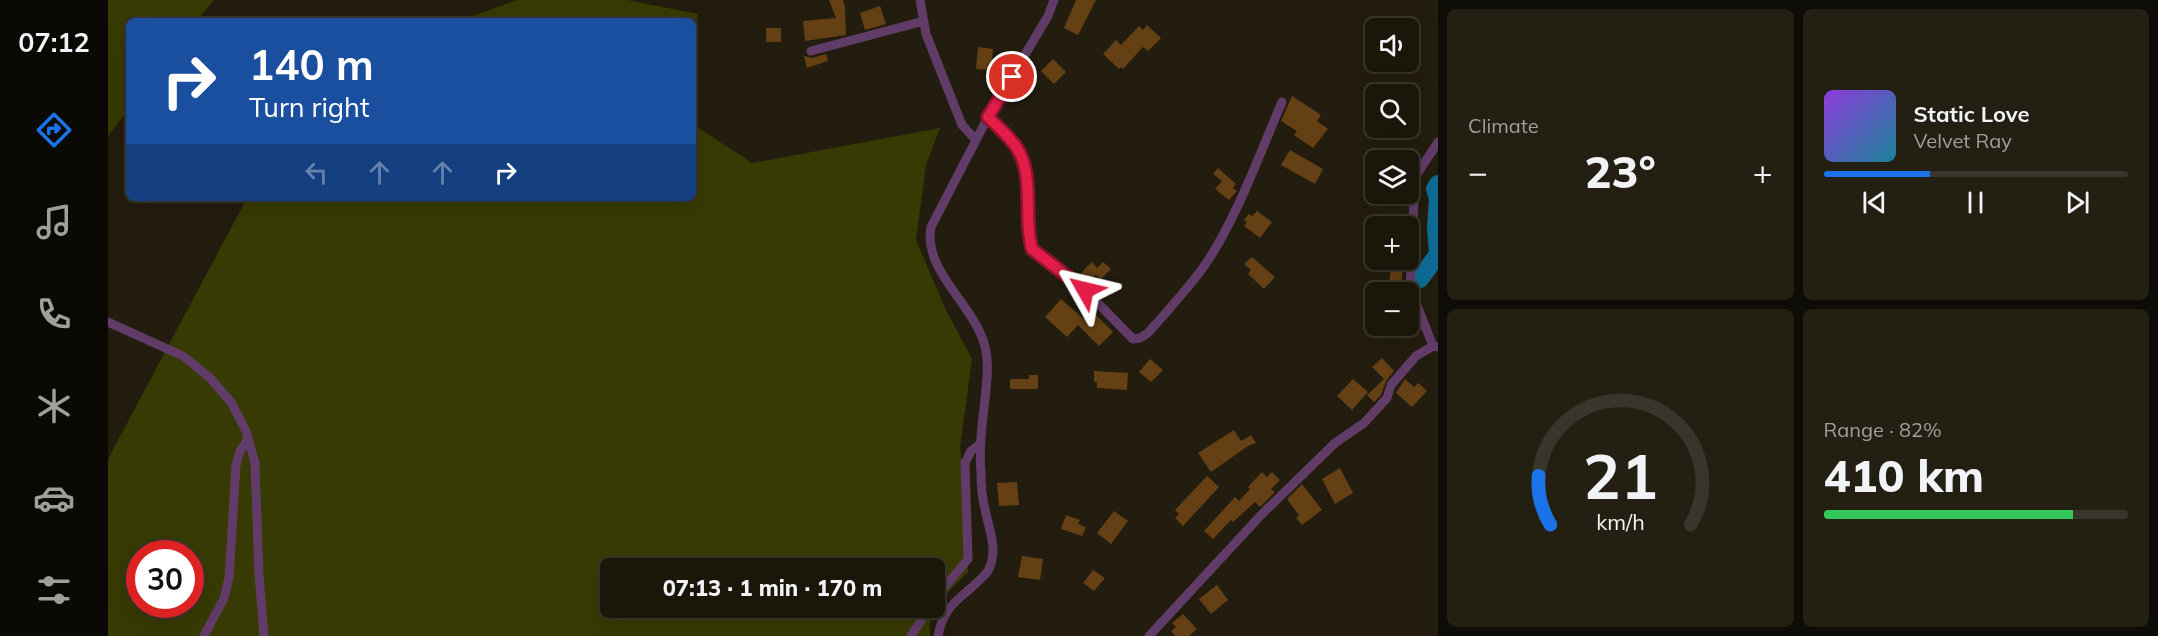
<!DOCTYPE html>
<html lang="en">
<head>
<meta charset="utf-8">
<style>
  :root { --surface:#1a160a; --page:#231f13; --text:#f1f3f6; --muted:#9f9f9c; --line:#38352b; --accent:#1a73e8 }
  body { margin:0; font-family:Mulish,sans-serif; background:var(--page); color:var(--text); height:100vh; display:flex; flex-direction:column; font-size:22px; white-space:nowrap }
  * { box-sizing:border-box; margin:0 }
  p { font-size:20px; color:var(--muted) }
  .icon { flex:none; width:33px; height:33px; fill:none; stroke:currentColor; stroke-width:2; stroke-linecap:round; stroke-linejoin:round }
  .map { position:relative; flex:1; overflow:hidden }
  .side { display:flex; flex-direction:column; gap:9px; padding:9px; background:#0e0c06; width:720px }
  .side>* { flex:none }
  .top-card { position:absolute; left:18px; top:18px; width:570px; height:183px; border-radius:9px; box-shadow:0 6px 24px #0002,0 0 0 2px var(--line); background:#1a4fa0; color:#fff; overflow:hidden }
  .fabs { position:absolute; left:1257px; top:18px; display:grid; gap:12px }
  .fabs a { display:grid; place-items:center; width:54px; height:54px; border-radius:9px; background:var(--surface); box-shadow:0 6px 24px #0002,0 0 0 2px var(--line); font-size:30px }
  .speed { position:absolute; left:18px; top:540px; display:flex; gap:12px; font-size:30px; font-weight:700; text-align:center }
  .speed>* { display:grid; place-content:center; width:78px; height:78px; border-radius:50%; background:var(--surface); box-shadow:0 6px 24px #0002,0 0 0 2px var(--line); line-height:1 }
  .speed .limit { border:9px solid #d22; background:#fff; color:#111 }
  .pin { position:absolute; display:grid; place-items:center; width:51px; height:51px; color:#fff; margin:-26px; border:3px solid #fff; border-radius:50%; box-shadow:0 2px 6px #0007 }
  .me { position:absolute; width:66px; margin:-33px; rotate:307deg; stroke-linejoin:round; filter:drop-shadow(0 0 4px #0008) }
  .turn { display:flex; align-items:center; gap:21px; height:126px; padding:0 24px; font-size:27px }
  .turn .icon { width:78px; height:78px; stroke-width:2.5 }
  .turn b { display:block; font-size:42px; line-height:51px }
  .lanes { display:flex; align-items:center; height:57px; padding:0 24px; background:#0003; justify-content:center; gap:30px; direction:ltr }
  .lanes .off { opacity:.35 }
  .big { font-size:45px; font-weight:800; line-height:1.1 }
  .side .card { flex:1; display:flex; flex-direction:column; justify-content:center; gap:9px; min-width:0; padding:0 21px; border-radius:9px; background:var(--page) }
  .side .dial { align-items:center; gap:0 }
  .dial svg { height:156px; overflow:visible; fill:none; stroke:var(--line); stroke-width:7; stroke-linecap:round; text-anchor:middle }
  .dial text { fill:var(--text); stroke:none }
  .song { display:flex; align-items:center; gap:18px }
  .cover { width:72px; height:72px; border-radius:9px; background:linear-gradient(135deg,hsl(270 70% 55%),hsl(190 70% 35%)) }
  .played { height:6px; border-radius:3px; background:linear-gradient(90deg,var(--accent) 35%,var(--line) 35%) }
  .keys { display:flex; justify-content:space-around; direction:ltr }
  .heat { display:flex; justify-content:space-between; align-items:center; font-size:33px; direction:ltr }
  .charge { height:9px; border-radius:4px; background:linear-gradient(90deg,#34c759 82%,var(--line) 0) }
  .side .tiles { flex:1; display:grid; gap:9px; grid-template-columns:repeat(2,1fr) }
  .trip { position:absolute; left:492px; top:558px; width:345px; height:60px; border-radius:9px; background:var(--surface); box-shadow:0 6px 24px #0002,0 0 0 2px var(--line); font-weight:800; line-height:60px; text-align:center }
  main { display:flex; flex:1; min-height:0 }
  .dock { display:flex; flex-direction:column; width:108px; justify-content:space-around; align-items:center; background:#0a0904; color:var(--muted) }
  .dock .icon { width:42px; height:42px }
  .dock .on { color:var(--accent) }
  .dock b { font-size:27px; color:var(--text) }
  .map>svg:first-child { display:block }
  .green { fill:#373a02; fill-rule:evenodd }
  .lines { fill:none; stroke-linecap:round; stroke-linejoin:round }
  .river { stroke:#0f6c96; stroke-width:18 }
  .building { fill:#654014 }
  .street { stroke:#623c68; stroke-width:9 }
  .route-casing { stroke:#92132f; stroke-width:15 }
  .route { stroke:#e11d48; stroke-width:10 }
</style>
</head>
<body>
<main>
<nav class="dock">
<b>07:12</b>
<svg class="icon on" aria-label="directions" viewBox="0 0 24 24"><path d="M12 3l9 9-9 9-9-9zM9 14v-3h6M13 9l2 2-2 2"/></svg>
<svg class="icon" aria-label="music" viewBox="0 0 24 24"><path d="M9 18V5l10-2v13"/><circle cx="6" cy="18" r="3"/><circle cx="16" cy="16" r="3"/></svg>
<svg class="icon" aria-label="phone" viewBox="0 0 24 24"><path d="M5 4h4l2 5-3 2q2 4 5 5l2-3 5 2v4C11 20 4 13 5 4z"/></svg>
<svg class="icon" aria-label="climate" viewBox="0 0 24 24"><path d="M12 3v18M4 7l16 10M4 17L20 7"/></svg>
<svg class="icon" aria-label="car" viewBox="0 0 24 24"><path d="M5 17H2v-5l4-1 3-4h7l3 4 3 1v5h-3M9 17h6M6 11h13"/><circle cx="7" cy="17" r="2"/><circle cx="17" cy="17" r="2"/></svg>
<svg class="icon" aria-label="filters" viewBox="0 0 24 24"><path d="M4 7h16M4 17h16"/><circle cx="9" cy="7" r="2"/><circle cx="15" cy="17" r="2"/></svg>
</nav>
<div class="map">
<svg width="1330" height="636" viewBox="0 0 1330 636">
  <rect width="100%" height="100%" fill="#221d0e"/>
  <path class="green" d="M0 0H106L89 21H21V109L0 136Z
    M409 0H519L590 14 585 46V21H352Z
    M585 124 644 163 832 128 818 165 808 240 837 308 864 359 852 448 858 493 860 572 826 607V568H502V608H826L822 612V636H0V459L139 198H585ZM32 554H82V604H32Z"/>
  <g class="lines">
    <path class="river" d="M1312 279 1330 254 1328 227 1330 199 1327 189 1330 184"/>
  </g>
  <path class="building" d="M721 0H735L737 7 738 35 697 41 695 21 728 18Z
    M968 0H988L970 35 956 28Z
    M772 6 778 24 757 30 752 13Z
    M1039 25 1053 38 1040 51 1035 47 1015 69 1013 67 1011 69 995 54 1008 40 1013 45 1031 26 1035 30Z
    M658 28H673V42H658Z
    M870 47 885 49 883 70 868 69Z
    M718 54 720 61 699 68 696 56 704 58Z
    M945 59 958 72 946 84 933 71Z
    M1184 96 1213 115 1209 121 1220 129 1205 148 1186 135 1189 131 1173 121Z
    M1182 150 1215 169 1207 184 1173 165Z
    M1110 168 1128 184 1125 188 1129 191 1121 200 1107 189 1114 181 1105 174Z
    M1149 211 1164 222 1152 238 1136 226 1139 222 1136 220 1141 214 1144 216Z
    M1144 257 1167 277 1156 289 1140 274 1143 270 1136 264Z
    M1284 260H1296L1293 285 1281 284Z
    M984 262 989 268 995 262 1003 269 993 279 988 275 979 283 970 276Z
    M953 299 976 319 984 311 1005 332 991 346 970 325 959 337 937 317Z
    M1274 358 1286 371 1278 381 1273 395 1266 402 1259 395 1276 379 1264 367Z
    M1042 359 1055 370 1043 382 1031 372Z
    M986 371 1020 373 1019 390 989 388V382H986Z
    M921 375H930V389H902V379H921Z
    M1245 379 1260 392 1244 410 1229 396Z
    M1297 379 1306 387 1310 383 1319 391 1304 407 1288 393Z
    M1126 430 1133 441 1143 435 1148 443 1140 446 1103 472 1090 453Z
    M1232 468 1245 493 1227 504 1214 479Z
    M1154 472 1159 477 1164 472 1172 480 1163 489 1167 492 1152 507 1147 502 1125 522 1123 520 1105 539 1096 531 1127 497 1131 501 1142 489 1140 487Z
    M1099 476 1111 487 1075 526 1067 518 1071 514 1067 510Z
    M909 482 911 505 891 506 889 483Z
    M1194 484 1214 510 1194 525 1188 518 1191 515 1179 499Z
    M1006 511 1020 521 1003 544 989 533Z
    M958 515 972 520 970 524 978 527 974 536 953 529Z
    M914 556 935 559 932 580 910 577Z
    M985 570 997 578 986 591 975 583Z
    M1109 585 1120 600 1103 614 1091 599Z
    M1075 614 1089 629 1081 636H1067L1063 631 1068 627 1064 623Z"/>
  <g class="lines">
    <path class="street" d="M812 0 818 34 854 125 868 140
      M703 51 816 21
      M880 117C891 128 905 138 911 152 924 183 915 218 924 249L977 290 1025 339 1032 338 1040 333C1060 310 1082 287 1099 262 1130 215 1152 153 1174 102
      M0 322 75 356 101 377 123 402 138 431 147 463 151 575 156 636
      M1325 346 1302 288 1307 177 1330 142
      M826 600 860 559 857 463 863 451 872 444
      M96 636 116 598 121 578 128 465 132 451 140 439
      M803 636 821 608
      M830 636C836 600 860 596 880 571 891 550 881 531 877 509 874 498 873 485 873 473 871 448 874 424 877 399 879 379 882 360 875 340 862 302 815 269 823 227L880 117 940 16 946 0
      M1041 636 1154 514 1227 443 1256 423 1279 398 1283 385 1308 356 1325 346 1330 347"/>
  </g>
  <g class="lines">
    <g class="route-casing">
      <path id="route" d="M904 77 880 117C890 127 901 136 909 148 927 177 915 218 924 249L977 290"/>
    </g>
    <use href="#route" class="route"/>
  </g>
</svg>
<div class="fabs">
<a><svg class="icon" aria-label="sound" viewBox="0 0 24 24"><path d="M4 9h4l5-4v14l-5-4H4zM17 9q2 3 0 6"/></svg></a>
<a><svg class="icon" aria-label="search" viewBox="0 0 24 24"><circle cx="10" cy="10" r="6"/><path d="M15 15l6 6"/></svg></a>
<a><svg class="icon" aria-label="layers" viewBox="0 0 24 24"><path d="M12 4l9 5-9 5-9-5zM3 14l9 5 9-5"/></svg></a>
<a>+</a>
<a>−</a>
</div>
<div class="speed"><div class="limit">30</div></div>
<div class="pin" style="left:904px;top:77px;background:#d93025"><svg class="icon" aria-label="arrive" viewBox="0 0 24 24"><path d="M6 21V4h12l-3 4 3 4H6"/></svg></div>
<svg class="me" style="left:977px;top:290px" viewBox="-20 -20 40 40"><path d="M0-17L14 15 0 8-14 15z" fill="#e11d48" stroke="#fff" stroke-width="4"/></svg>
<div class="trip">07:13 · 1 min · 170 m</div>
<div class="top-card">
<div class="turn"><svg class="icon" aria-label="right" viewBox="0 0 24 24"><path d="M7 20v-9h11M14 6l5 5-5 5"/></svg><div><b>140 m</b>Turn right</div></div>
<div class="lanes"><svg class="icon off" aria-label="left" viewBox="0 0 24 24"><path d="M17 20v-9H6M10 6l-5 5 5 5"/></svg><svg class="icon off" aria-label="ahead" viewBox="0 0 24 24"><path d="M12 20V5M6 11l6-6 6 6"/></svg><svg class="icon off" aria-label="ahead" viewBox="0 0 24 24"><path d="M12 20V5M6 11l6-6 6 6"/></svg><svg class="icon" aria-label="right" viewBox="0 0 24 24"><path d="M7 20v-9h11M14 6l5 5-5 5"/></svg></div>
</div>
</div>
<section class="side">
<div class="tiles">
<div class="card"><p>Climate</p>
<div class="heat"><a>−</a><b class="big">23°</b><a>+</a></div>
</div>
<div class="card">
<div class="song"><i class="cover"></i><div><b>Static Love</b><p>Velvet Ray</p></div></div>
<div class="played"></div>
<div class="keys"><svg class="icon" aria-label="previous" viewBox="0 0 24 24"><path d="M18 5L8 12l10 7zM5 5v14"/></svg><svg class="icon" aria-label="pause" viewBox="0 0 24 24"><path d="M8 5v14M16 5v14"/></svg><svg class="icon" aria-label="next" viewBox="0 0 24 24"><path d="M6 5l10 7-10 7zM19 5v14"/></svg></div>
</div>
<div class="card dial"><svg viewBox="0 0 100 80">
<path d="M14 69A42 42 0 1 1 86 69"/>
<path d="M14 69A42 42 0 0 1 8 44" stroke="#1a73e8"/>
<text x="50" y="56" font-size="32" font-weight="700">21</text>
<text x="50" y="72" font-size="11">km/h</text>
</svg></div>
<div class="card"><p>Range · 82%</p><b class="big">410 km</b><div class="charge"></div></div>
</div>
</section>
</main>
</body>
</html>
